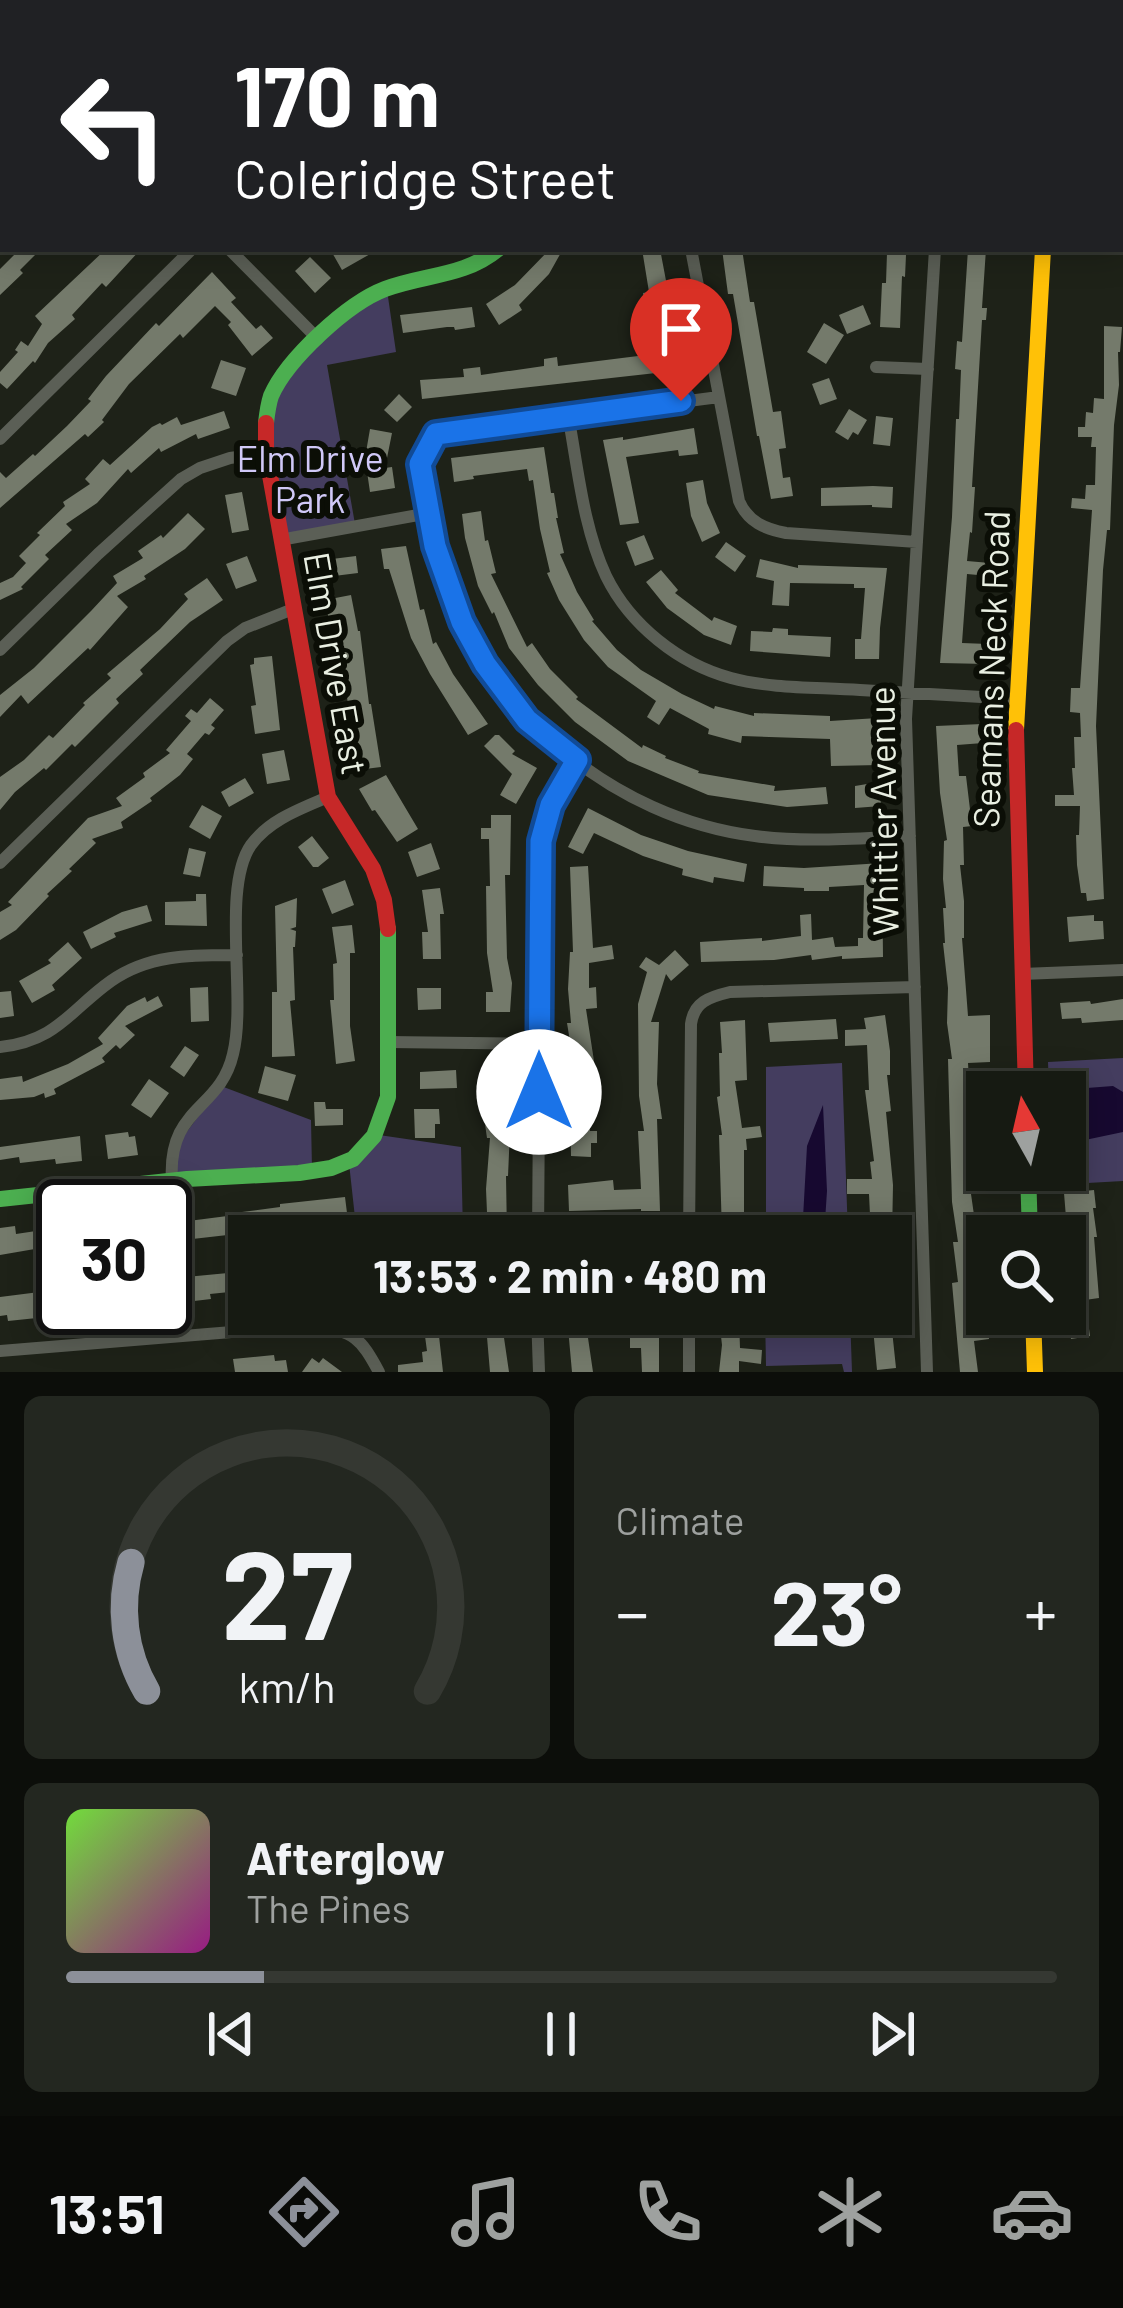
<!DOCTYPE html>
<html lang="en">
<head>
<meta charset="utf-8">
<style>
  :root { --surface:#161a12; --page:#232720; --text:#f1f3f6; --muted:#9ea19f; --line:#353832; --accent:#8c9099 }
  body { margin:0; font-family:Barlow,sans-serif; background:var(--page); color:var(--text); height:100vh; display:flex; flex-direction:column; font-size:45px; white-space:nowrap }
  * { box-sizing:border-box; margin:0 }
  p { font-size:39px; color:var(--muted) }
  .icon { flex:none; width:66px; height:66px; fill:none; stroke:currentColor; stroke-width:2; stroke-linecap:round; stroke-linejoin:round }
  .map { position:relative; height:1372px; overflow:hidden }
  .drawer { display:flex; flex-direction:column; gap:24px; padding:24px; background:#0c0e0a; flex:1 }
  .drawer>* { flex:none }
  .top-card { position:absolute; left:0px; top:0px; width:1125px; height:252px; box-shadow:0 6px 30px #0003,0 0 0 3px var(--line); background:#202124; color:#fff; overflow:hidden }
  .needle { width:78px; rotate:352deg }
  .tools { position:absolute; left:966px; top:1071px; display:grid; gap:24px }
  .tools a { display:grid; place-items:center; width:120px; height:120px; border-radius:0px; background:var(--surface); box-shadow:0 6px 30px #0003,0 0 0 3px var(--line); font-size:60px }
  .speed { position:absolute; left:36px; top:1179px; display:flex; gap:24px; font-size:60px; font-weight:700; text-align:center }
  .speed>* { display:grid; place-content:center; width:156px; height:156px; border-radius:50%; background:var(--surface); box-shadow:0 6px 30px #0003,0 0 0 3px var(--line); line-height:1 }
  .speed .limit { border:6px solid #111; border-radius:18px; background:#fff; color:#111 }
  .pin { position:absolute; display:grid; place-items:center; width:102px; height:102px; color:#fff; margin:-123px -51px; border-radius:50% 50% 50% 0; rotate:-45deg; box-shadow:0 0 12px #0007 }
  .pin .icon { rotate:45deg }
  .me { position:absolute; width:132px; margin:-66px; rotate:0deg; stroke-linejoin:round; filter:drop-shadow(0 0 9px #0008) }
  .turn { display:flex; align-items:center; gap:42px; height:252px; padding:0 36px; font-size:54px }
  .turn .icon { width:156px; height:156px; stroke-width:2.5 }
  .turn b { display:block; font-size:84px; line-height:102px }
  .big { font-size:90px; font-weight:700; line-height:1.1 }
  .drawer .widget { flex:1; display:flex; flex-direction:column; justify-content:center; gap:18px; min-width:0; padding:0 42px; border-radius:18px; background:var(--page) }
  .drawer .dial { align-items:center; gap:0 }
  .dial svg { height:312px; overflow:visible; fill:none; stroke:var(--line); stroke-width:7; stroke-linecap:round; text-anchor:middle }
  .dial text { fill:var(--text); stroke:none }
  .song { display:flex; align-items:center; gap:36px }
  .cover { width:144px; height:144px; border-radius:18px; background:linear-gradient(135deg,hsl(100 70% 55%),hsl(310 70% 35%)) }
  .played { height:12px; border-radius:6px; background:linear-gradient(90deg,var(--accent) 20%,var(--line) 20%) }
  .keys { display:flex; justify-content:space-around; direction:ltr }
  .heat { display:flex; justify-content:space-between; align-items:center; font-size:66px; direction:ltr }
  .drawer .tiles { flex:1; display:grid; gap:24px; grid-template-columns:1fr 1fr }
  .widget:last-child { grid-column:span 2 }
  .trip { position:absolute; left:228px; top:1215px; width:684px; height:120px; border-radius:0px; background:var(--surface); box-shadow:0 6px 30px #0003,0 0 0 3px var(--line); font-weight:700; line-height:120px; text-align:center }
  .tab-bar { display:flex; height:192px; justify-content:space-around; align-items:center; background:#090a07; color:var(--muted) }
  .tab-bar .icon { width:84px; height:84px }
  .tab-bar .active { color:var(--accent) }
  .tab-bar b { font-size:54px; color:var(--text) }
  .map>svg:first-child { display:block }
  .green { fill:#443d5f }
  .water { fill:#170930 }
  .building { fill:#747a6b }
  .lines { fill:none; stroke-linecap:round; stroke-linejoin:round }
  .street { stroke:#5b5f56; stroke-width:12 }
  .fast { stroke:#4caf50; stroke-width:16 }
  .slow { stroke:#ffc107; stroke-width:16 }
  .jam { stroke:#c62828; stroke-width:16 }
  .route-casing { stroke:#114b97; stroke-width:30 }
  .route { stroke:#1a73e8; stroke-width:21 }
  .labels { text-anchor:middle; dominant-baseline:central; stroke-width:12; stroke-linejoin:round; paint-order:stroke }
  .park-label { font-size:36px; fill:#d0c8f7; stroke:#0b0e06 }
  .street-label { font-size:36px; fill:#e9efe2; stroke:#0b0e06 }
</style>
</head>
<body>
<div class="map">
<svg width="1123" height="1372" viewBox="0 0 1123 1372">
  <rect width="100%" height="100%" fill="#1e2218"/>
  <path class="green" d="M387 290 396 352 327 365 355 524 282 537 266 429 282 379 358 305Z
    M1123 1058V1181L1052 1185 1051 1170H1065V1092H1049L1048 1062Z
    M842 1063 848 1236H766V1067Z
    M221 1086 311 1120 312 1169 173 1181 171 1153Z
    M379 1135 461 1147 463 1233 357 1236 349 1163Z
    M765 1314H850L852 1372H844L842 1364 766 1366Z"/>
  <path class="water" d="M1113 1086 1123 1092V1132L1085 1140 1078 1125 1077 1099 1087 1088Z
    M823 1105 827 1191 824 1236H802L807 1146Z"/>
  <path class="building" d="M20 249H41L20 270 23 273 0 295V269Z
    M106 249H141L106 287 102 283 72 315 75 319 48 343 35 363 33 361 7 389 0 383V372L18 352 15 350 21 341 28 346 42 324 35 316Z
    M330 249H379L342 270Z
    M550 249H563L549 274 519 305 522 310 499 325 486 304 515 285Z
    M642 249H660L683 370 422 399 420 380 464 377 463 369 480 367 481 375 544 366V359L557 357 558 366 662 353 655 307 645 308 643 293 649 292Z
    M722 249H742L750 302H754L773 412 781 411 786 448 779 449 783 478 790 477 793 496 771 499 759 436H757L733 294H728Z
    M968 249H986L982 308H987L986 320H982L972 487H975L972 533 970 532 967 561 990 563 989 576 967 574 962 643 988 644 987 664 940 663 952 517 956 419H959L961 370 955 369 957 341 962 342Z
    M887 253 906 255 905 277 902 276 900 328 880 327 882 283H886Z
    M310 257 331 278 315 293 295 271Z
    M212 272 236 298 231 302 256 329 261 325 273 338 252 356 228 325 231 322 215 306 183 338 180 334 129 384 102 420 104 422 88 437 85 434 0 508V472L6 478 33 454 35 456 67 426 91 401 88 399 106 376 156 323 159 326Z
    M863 305 871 324 847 334 839 315Z
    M472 307 475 327 455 330 454 327H447L403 333 400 315Z
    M824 323 844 335 826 364 807 352Z
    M1104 326 1122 327 1120 352H1118L1119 385 1114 425 1110 530H1107L1103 570 1096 726 1104 899 1087 901 1086 893H1081L1077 865 1076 835H1079L1080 806H1055V795H1074L1072 768H1075L1074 737H1081L1080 713 1070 712 1071 688H1080L1092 510 1071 508 1072 498 1085 499 1086 485H1095L1096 447H1091L1092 437H1078V427H1085L1086 412 1093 413 1094 398 1104 399Z
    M221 360 246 368 236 396 211 388Z
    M829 378 837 399 820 405 812 384Z
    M399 394 412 407 397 422 384 410Z
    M849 409 867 420 858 435 853 432 848 440 835 432Z
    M224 411 230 428 198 439 196 434 161 452 159 448 131 473 128 469 97 503 66 524 72 530 45 555 49 559 21 587 23 589 0 600V583L13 577 26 563 19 556 40 535 37 533 65 506 63 502 90 484 85 479 103 459 110 465 152 427 160 423 162 425 177 417 181 425Z
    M876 416 893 418 890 446 873 444Z
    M694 428 698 454 679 456 678 450 626 457 639 523 620 525 603 440 623 437V440Z
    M370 429 392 433 385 468 392 467 395 488 370 492 365 458Z
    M544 447 551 493H554L558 518H556L564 553 560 554 577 592 594 620 592 621 617 650 641 670 682 694 714 709 715 706 754 716V713L830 716V721L878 718 879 765 831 766 830 739 742 736 741 743 708 734 709 729 670 708 659 725 647 717 656 701 608 667 584 640 559 600 547 573 550 572 540 529 533 480 529 481 527 469 473 476 474 479 454 482 451 458Z
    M703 480 707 503 720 533 702 542 691 516 686 483Z
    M873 486 893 487 892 508 872 507V505L821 506V488Z
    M242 492 249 530 232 533 225 495Z
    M481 511 485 541 488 540 496 573 491 574 527 647 532 643 550 669 578 697 576 699 642 748 643 745 666 756 665 758 699 771 698 773 775 786 774 791 826 787 828 804 787 807 708 795 628 761 575 722 538 685 509 648 494 612 492 614 478 586 465 538 462 514Z
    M188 513 205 529 185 549 144 576 146 579 117 596 128 607 90 650 88 648 28 704 21 695 0 717V695L34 668 91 611 117 583 113 576 143 558 138 551 161 535 163 538Z
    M644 535 654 559 635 566 626 542Z
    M726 542 746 556 735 572 715 557Z
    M406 546 420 610 424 609 433 644 436 642 453 674 488 724 468 735 430 674 411 638 389 569H384L381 549Z
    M247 556 257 581 236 589 226 564Z
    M356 556 358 573 318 578 316 561Z
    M760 559 798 568V565L887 568 880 628 879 659H855V639H861L865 588H854V584L790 583 789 606 772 605 774 581 756 577Z
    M661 570 678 590 675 593 712 621 714 617 737 626 731 645 704 635 667 608 646 582Z
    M207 578 223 600 190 622 140 670 143 674 116 699 119 703 75 747 72 744 46 770 44 768 15 792 0 810V777L24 760 49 735 53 738 85 705 83 703 111 678 107 674 160 629 188 599 184 594Z
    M351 595 358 631H360L369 704H371L381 767 357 770 342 661 335 625 330 626 325 600Z
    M773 628 788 629V635L831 637 830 657 750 651 751 631 772 632Z
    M272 656 280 730 255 734 251 706 256 705 250 665 254 664V658Z
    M210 698 224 710 211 725 215 728 209 735 205 733 187 754 193 759 180 775 150 798 152 801 121 822 123 828 92 839 96 843 69 869 72 871 47 894 49 896 16 930 0 940V912L12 905 8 902 88 818 122 806 116 798 145 777 143 773 170 753 166 750 191 721 185 716 191 709 197 713Z
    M982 724 983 743 957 745 959 776H966L972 826 963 827 964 865H960L964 901V938H962L968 1016 990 1015V1062L968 1063 970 1098H967L968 1128 972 1127 971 1194 976 1229 971 1230 977 1271H987V1281L977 1282 981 1307H987L989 1339 974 1341 978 1372H960L952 1283 958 1282 953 1242H958L952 1202 950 1133 948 1059H952L947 1023 948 988 943 943H945L943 908H946L943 879 944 841 947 840 940 793 936 726Z
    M495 735H499L515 751 512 754 537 768 516 804 500 795 512 774 484 746Z
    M284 750 290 780 267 784 262 754Z
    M386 775 418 829 397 842 375 810 372 811 359 789Z
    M245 778 254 793 229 807 221 792Z
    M879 782 881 806 855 808V786Z
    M202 805 222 816 210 839 189 827Z
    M588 808 641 835 688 851 747 864 744 882 714 877 713 883 682 875 683 869 643 856 594 833 583 854 568 847Z
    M491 815H511L510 875H505L507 958 512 983 510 1012H486V992H493L487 953 486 886H490L489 839H481V828H491Z
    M312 836 329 858 318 867H313L298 847Z
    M431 843 440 869 417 877 408 852Z
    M189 848 206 852 200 877 183 874Z
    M882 863 883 957 842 959V956L812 960 811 955 774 960 701 962 700 942 762 938V941L801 936 800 915 811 914 812 940 833 937 835 947 858 946V938H863L864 885 829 887V891H804V888L763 886 764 866 804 868Z
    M588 866 593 948 612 945 614 959 589 963V988L596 987 597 1008 586 1009 594 1061V1081H588L590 1131H597V1143H591V1157L571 1156 569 1060H573L567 1023H571L568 989 570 952H573L570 867Z
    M345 880 354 905 332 914 322 889Z
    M440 888 444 914H440L441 959H423L422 932H428L422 890Z
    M196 894H206L207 926 165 925V902L196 901Z
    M297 898 296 927 290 929 296 931 295 947H293L295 1000 290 1001 295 1056 272 1057V992H277L275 906Z
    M147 905 152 921 114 933 116 937 91 949 83 932 122 912Z
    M1094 915V921H1103L1104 939 1069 942 1067 917Z
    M352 925 355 953H350V1026L355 1061 336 1064 330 1000H334L333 964 337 963 332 927Z
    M68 942 82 958 52 985 55 990 32 1003 19 981 51 963 48 960Z
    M675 950 689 965 671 981 666 974 651 1022H659L657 1084 662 1119H657L660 1211H641V1209L569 1211 568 1185 613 1180 614 1190 641 1189 638 1131H644L639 1096 638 1004 647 972 639 967 646 957 659 965Z
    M208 987 209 1021 191 1022 190 988Z
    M417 988H441V1009L418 1010Z
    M11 991 14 1016 0 1018V992Z
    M158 996 163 1006 125 1026 135 1035 120 1049 116 1045 102 1058 105 1062 54 1089 56 1094 45 1098 44 1093 34 1097 0 1100V1079L22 1076 23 1082 68 1064 103 1044 98 1038 127 1006 145 997 147 1002Z
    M1123 999V1020L1082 1023 1081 1018 1062 1019 1060 1003 1090 1001 1091 1004Z
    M885 1015 890 1051V1075H887L891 1111 886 1112 893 1185 892 1236H871L869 1194H847V1179H872L870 1162 874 1161 865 1090H869L867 1045 845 1046V1030L866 1029 864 1018Z
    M836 1019 838 1039 770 1042 768 1023Z
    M745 1020 747 1080 735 1081 742 1128 760 1126 762 1137 746 1139 747 1150H744V1232L722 1233 719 1135H722L717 1097 720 1096 719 1053H722L720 1022Z
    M185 1046 199 1055 184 1077 170 1067Z
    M265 1066 296 1075 288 1101 258 1093Z
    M456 1070 457 1088 420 1089V1072Z
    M508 1071 510 1088 488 1091 485 1074Z
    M149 1079 169 1093 151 1118 131 1105Z
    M314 1102H325L326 1109H343V1125L315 1126Z
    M414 1109H439L440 1124H435V1138H415Z
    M507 1114 510 1130 508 1176H506L507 1236H488L486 1189 490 1138H487L484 1117Z
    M128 1132 129 1137 135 1136 138 1155 108 1159 105 1135Z
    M80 1136 82 1161 56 1164 55 1159 20 1163 19 1157 0 1160V1147Z
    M1094 1190 1096 1208H1093L1097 1237H1094L1099 1298 1085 1300 1090 1336 1071 1339 1068 1311H1072L1068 1284H1071L1066 1254H1069L1064 1193Z
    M345 1197 348 1221 275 1229 276 1232 246 1236 245 1233 175 1241 174 1234 165 1236V1224L243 1214 242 1212 280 1207V1204Z
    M15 1226 16 1234 56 1228 58 1245 0 1255V1228Z
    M249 1271V1290L210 1294 211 1299 169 1304 168 1297 165 1298V1279Z
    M63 1289V1310L55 1311 56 1316 8 1321 7 1315 0 1316V1297Z
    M422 1314H446L449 1335 439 1336 443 1372H398V1365L423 1362 422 1352 427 1351Z
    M485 1314H504L507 1331H503L509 1372H490Z
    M877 1314H895L897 1329 892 1330 896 1368 877 1370 872 1318 878 1317Z
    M592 1317 595 1337 588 1338 593 1372H572L568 1328 579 1326 578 1319Z
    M739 1318 740 1348 762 1350 761 1364 739 1361V1372H719L722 1345 719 1319Z
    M630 1323H659V1372H642L641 1348H630Z
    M274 1355 275 1361 286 1360 288 1372H235L233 1359Z
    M312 1358 319 1363 323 1358 342 1372H302Z"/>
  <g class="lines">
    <path class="street" d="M310 0 313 3
      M490 0 491 3
      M644 0V3
      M74 3 77 0
      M229 3 232 0
      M801 3V0
      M950 3 951 0
      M0 76 3 73
      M1122 196H1123
      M0 227 3 224
      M229 249 318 339
      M691 249 739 501C748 522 765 529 786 533L917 542
      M876 367 928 369
      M719 397 435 434C431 444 421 456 421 467 421 475 424 486 426 494 430 521 435 548 444 574 485 711 613 818 755 836 806 843 859 838 910 836
      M568 415C578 468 583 527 606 576 630 625 679 664 731 678 772 689 818 687 860 690 912 693 964 696 1016 699
      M0 439 192 249
      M280 540 429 513
      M0 650 98 554 181 479 200 468 230 458 266 453
      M0 863 227 641 245 628 293 609
      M1022 974 1123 970
      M388 1042 539 1044
      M0 1047C57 1041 70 1010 111 981 149 954 193 955 237 955
      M172 1181C167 1106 220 1111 233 1054 247 999 221 888 251 845 269 820 300 809 328 797
      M538 1236 541 841 551 805 577 760
      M689 1236 691 1024C694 1002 709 997 730 992L915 987
      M537 1314 539 1372
      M0 1351 316 1325C355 1333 360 1337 379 1372
      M689 1372V1314
      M927 1372 906 719 935 249"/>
    <path class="fast" d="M266 423C267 414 268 405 271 396 287 359 348 303 385 289 425 274 464 277 498 249
      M1028 1170 1030 1236
      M0 1199 187 1179 299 1173 331 1168 353 1159 374 1136 388 1097V929"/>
    <path class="slow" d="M1016 730 1043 249
      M1033 1314 1035 1372"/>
    <path class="jam" d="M1058 0V3
      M266 423V453L328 797 373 869 384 900 388 929
      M1016 730 1026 1092"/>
  </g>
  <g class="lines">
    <g class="route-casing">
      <path id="route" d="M539 1092 541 841 551 805 577 760 527 720 485 664 462 622 435 546 420 464 436 434 681 401"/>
    </g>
    <use href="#route" class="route"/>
  </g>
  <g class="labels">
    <g class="park-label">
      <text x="310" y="457">Elm Drive<tspan x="310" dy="41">Park</tspan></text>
    </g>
    <g class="street-label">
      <text transform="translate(337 663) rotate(80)">Elm Drive East</text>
      <text transform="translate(990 669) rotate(-88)">Seamans Neck Road</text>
      <text transform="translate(882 811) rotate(-91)">Whittier Avenue</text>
    </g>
  </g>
</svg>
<div class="tools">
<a><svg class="needle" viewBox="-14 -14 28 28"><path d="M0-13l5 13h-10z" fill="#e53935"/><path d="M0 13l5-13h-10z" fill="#9ea19f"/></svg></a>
<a><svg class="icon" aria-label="search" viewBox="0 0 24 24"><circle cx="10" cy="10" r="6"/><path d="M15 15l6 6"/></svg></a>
</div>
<div class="speed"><div class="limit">30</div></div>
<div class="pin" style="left:681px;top:401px;background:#d93025"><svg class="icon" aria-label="arrive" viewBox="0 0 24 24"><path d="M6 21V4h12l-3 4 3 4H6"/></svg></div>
<svg class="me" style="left:539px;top:1092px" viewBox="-20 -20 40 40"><circle r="19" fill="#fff"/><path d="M0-13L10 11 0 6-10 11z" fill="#1a73e8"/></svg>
<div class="trip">13:53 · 2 min · 480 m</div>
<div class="top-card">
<div class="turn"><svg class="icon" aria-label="left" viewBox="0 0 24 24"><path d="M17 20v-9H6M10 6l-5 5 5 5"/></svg><div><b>170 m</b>Coleridge Street</div></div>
</div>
</div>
<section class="drawer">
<div class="tiles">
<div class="widget dial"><svg viewBox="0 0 100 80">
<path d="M14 69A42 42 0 1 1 86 69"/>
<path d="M14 69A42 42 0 0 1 10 36" stroke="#8c9099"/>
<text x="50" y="56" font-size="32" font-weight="700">27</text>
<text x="50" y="72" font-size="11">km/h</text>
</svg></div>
<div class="widget"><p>Climate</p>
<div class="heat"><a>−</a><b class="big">23°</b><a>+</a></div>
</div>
<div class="widget">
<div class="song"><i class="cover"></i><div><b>Afterglow</b><p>The Pines</p></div></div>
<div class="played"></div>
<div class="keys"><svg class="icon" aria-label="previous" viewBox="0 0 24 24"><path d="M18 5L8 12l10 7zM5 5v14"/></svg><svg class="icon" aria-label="pause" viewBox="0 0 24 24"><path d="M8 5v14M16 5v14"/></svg><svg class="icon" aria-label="next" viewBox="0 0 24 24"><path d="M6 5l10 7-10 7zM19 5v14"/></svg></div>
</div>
</div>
</section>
<nav class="tab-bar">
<b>13:51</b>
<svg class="icon active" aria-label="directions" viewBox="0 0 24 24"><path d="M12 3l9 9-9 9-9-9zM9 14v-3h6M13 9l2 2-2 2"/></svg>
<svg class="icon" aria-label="music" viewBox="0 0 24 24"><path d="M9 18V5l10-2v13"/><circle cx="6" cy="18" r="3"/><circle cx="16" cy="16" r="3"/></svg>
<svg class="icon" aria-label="phone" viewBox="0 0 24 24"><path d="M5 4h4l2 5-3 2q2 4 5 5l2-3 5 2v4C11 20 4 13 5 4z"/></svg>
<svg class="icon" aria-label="climate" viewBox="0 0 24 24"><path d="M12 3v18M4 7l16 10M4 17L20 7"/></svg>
<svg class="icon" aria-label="car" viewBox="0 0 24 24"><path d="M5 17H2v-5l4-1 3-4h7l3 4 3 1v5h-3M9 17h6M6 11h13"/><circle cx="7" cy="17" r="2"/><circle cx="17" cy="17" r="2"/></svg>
</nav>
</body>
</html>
